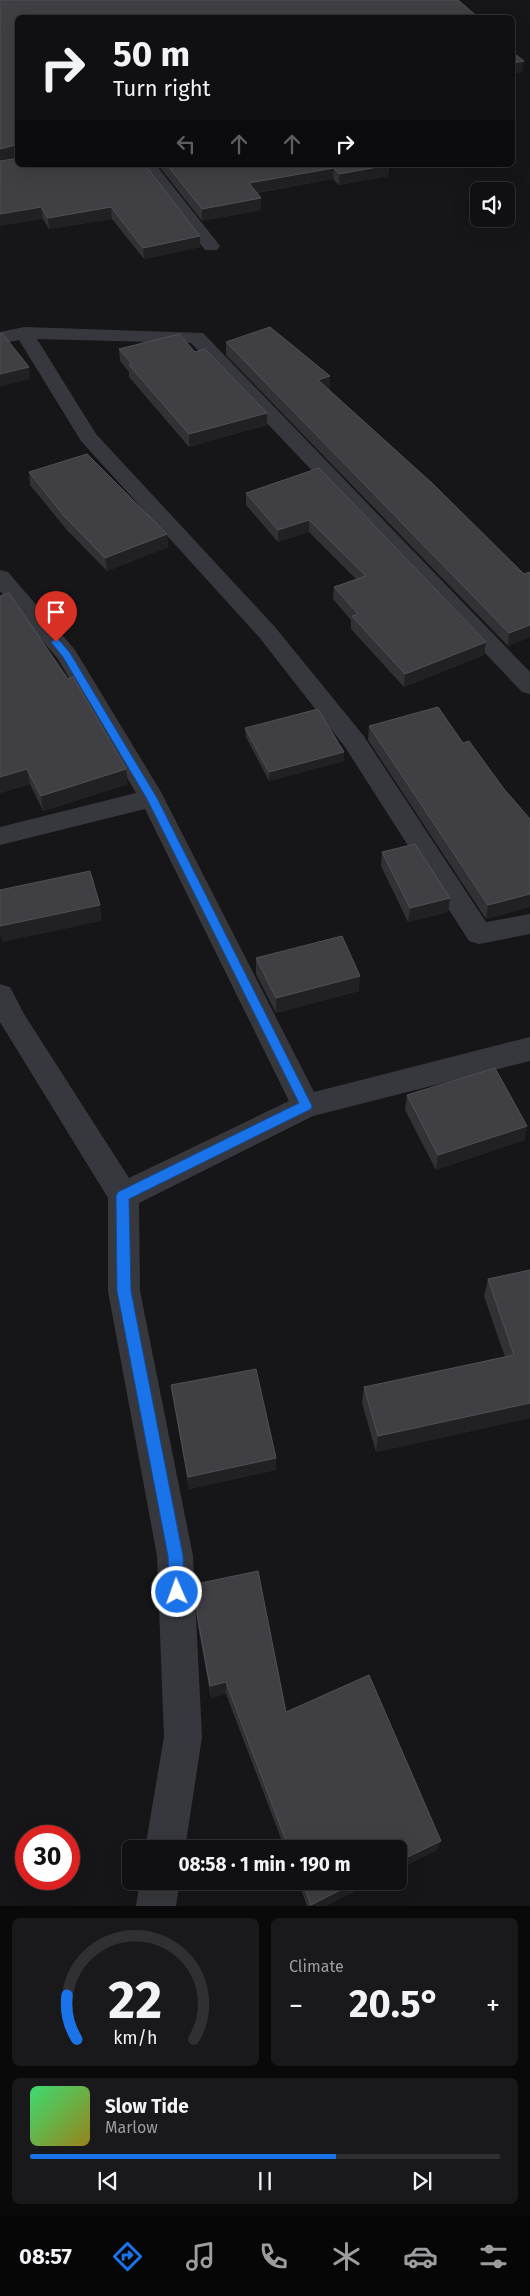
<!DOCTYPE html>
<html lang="en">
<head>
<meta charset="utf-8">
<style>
  :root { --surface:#101012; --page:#19191b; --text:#f1f3f6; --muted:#9c9d9f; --line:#303032; --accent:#1a73e8 }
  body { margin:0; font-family:"Fira Sans",sans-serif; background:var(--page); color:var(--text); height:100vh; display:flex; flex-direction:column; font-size:19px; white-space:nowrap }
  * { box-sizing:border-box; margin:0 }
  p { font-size:16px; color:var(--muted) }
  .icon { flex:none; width:28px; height:28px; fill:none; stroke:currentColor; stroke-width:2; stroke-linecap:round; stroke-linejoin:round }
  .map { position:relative; height:1906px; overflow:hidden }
  .panel { display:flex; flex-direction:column; gap:12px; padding:12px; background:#09090a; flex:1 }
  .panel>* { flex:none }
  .guide { position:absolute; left:15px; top:15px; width:500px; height:152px; border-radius:8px; box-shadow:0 5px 20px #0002,0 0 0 1px var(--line); background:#101012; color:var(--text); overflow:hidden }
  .fabs { position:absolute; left:470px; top:182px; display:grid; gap:10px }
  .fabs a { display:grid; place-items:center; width:45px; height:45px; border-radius:8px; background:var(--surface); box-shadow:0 5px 20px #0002,0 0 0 1px var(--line); font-size:25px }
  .speed { position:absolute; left:15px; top:1825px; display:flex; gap:10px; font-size:25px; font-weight:700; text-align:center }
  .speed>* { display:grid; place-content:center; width:65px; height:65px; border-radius:50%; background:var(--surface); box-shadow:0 5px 20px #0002,0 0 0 1px var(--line); line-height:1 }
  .speed .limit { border:8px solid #d22; background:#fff; color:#111 }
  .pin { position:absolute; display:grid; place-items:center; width:42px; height:42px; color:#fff; margin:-51px -21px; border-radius:50% 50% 50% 0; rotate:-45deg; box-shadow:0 0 5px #0007 }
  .pin .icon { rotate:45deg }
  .me { position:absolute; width:55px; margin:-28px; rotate:358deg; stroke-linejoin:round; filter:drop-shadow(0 0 4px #0008) }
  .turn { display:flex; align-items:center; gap:18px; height:105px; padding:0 15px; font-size:22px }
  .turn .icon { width:65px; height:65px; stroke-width:2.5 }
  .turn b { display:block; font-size:35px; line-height:42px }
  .lanes { display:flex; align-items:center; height:48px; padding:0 15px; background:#0003; justify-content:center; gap:25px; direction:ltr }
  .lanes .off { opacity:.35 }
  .big { font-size:38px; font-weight:700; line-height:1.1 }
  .panel .tile { flex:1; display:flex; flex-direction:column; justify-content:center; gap:8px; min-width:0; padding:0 18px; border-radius:8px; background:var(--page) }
  .panel .dial { align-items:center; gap:0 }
  .dial svg { height:130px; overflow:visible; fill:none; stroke:var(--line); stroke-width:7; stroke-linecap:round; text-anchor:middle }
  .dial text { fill:var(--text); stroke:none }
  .song { display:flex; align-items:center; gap:15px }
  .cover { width:60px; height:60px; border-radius:8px; background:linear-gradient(135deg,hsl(140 70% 55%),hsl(50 70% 35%)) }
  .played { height:5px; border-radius:2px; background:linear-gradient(90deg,var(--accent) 65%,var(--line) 65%) }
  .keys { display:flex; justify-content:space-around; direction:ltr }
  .heat { display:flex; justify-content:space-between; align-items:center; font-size:28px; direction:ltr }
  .panel .tiles { flex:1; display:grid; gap:12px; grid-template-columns:1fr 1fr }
  .tile:last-child { grid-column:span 2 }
  .trip { position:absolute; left:122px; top:1840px; width:285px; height:50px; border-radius:8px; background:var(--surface); box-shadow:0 5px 20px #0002,0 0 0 1px var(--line); font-weight:700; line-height:50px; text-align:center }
  .dock { display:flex; height:80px; justify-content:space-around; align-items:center; background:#060607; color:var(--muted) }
  .dock .icon { width:35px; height:35px }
  .dock .active { color:var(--accent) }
  .dock b { font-size:22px; color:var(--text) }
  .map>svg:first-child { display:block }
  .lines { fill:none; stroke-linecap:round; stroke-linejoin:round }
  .minor { fill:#37383d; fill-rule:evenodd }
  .wall { fill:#323236 }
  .shaded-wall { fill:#212124 }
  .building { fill:#3f3f44; stroke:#4f5156 }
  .route { fill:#1a73e8; stroke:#114b97 }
</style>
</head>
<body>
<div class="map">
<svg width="530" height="1906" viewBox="0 0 530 1906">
  <rect width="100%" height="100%" fill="#161618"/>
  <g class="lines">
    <path class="minor" d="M139 165H156L217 242 220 246 217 250H205Z
      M24 327 203 333 530 672V694L522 692 191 343 37 339 96 434 275 627 363 735 486 922 530 914V934L479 944 469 941 345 747 259 637 81 441 19 340 0 344V332Z
      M0 570 8 572 75 650 161 792 314 1092 530 1037V1061L313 1116 139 1203 140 1291 193 1556 202 1737 185 1849H145L164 1737 157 1556 108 1291V1198L0 1022V984L10 987 24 1014 129 1178 289 1101 145 809 0 845V827L136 793 58 659 0 591Z
      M140 1881H180L176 1906H136Z"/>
  </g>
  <path class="wall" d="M0 161 200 236V247L144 259 112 219 49 229 43 219Z
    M158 165H389L388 176 339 185 333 179 257 193 261 210 202 221Z
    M226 342 330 376V389L329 390 524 574 530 573V637L508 646 226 355Z
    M119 349 195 352 267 425 189 447 129 377V372L120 361Z
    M319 468 486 642 484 655 404 687 351 629V620L333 599 334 587 356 579 309 532 278 542 246 505V493Z
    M29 472 167 534 168 547 107 571 66 529 30 485Z
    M0 596 128 784 43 811 30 784 0 793Z
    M369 726 463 743 530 819V907L486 919 368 740Z
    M245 728 344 752V761L269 781 246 737Z
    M382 852 450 898 448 912 408 922 381 866Z
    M256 958 359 991 276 1013 256 974Z
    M407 1095 527 1126 524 1140 436 1170 405 1110Z
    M530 1270V1418L376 1452 362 1403 364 1387 505 1357 484 1296 488 1279Z
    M171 1385 276 1470 189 1489 173 1398Z
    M197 1614 286 1712 437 1850 399 1869V1849H285L226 1694 211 1698 198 1626Z
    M298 1881H375L325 1906H307Z"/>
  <path class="shaded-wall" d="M524 61 522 72 512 74V63Z
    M16 145 18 156 0 161V149Z
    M389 165 388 176 339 185V174Z
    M334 168 333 179 249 194V183Z
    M261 198V210L202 221V209Z
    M41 207 43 219 0 226V214Z
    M111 207 112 219 49 229 48 218Z
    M200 236V247L144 259 143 248Z
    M29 367 30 379 0 387V374Z
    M330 376V389L318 393V380Z
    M267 413V425L189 447V434Z
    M309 520V532L278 542V530Z
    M167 534 168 547 107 571 105 558Z
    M530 625V637L508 646 509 633Z
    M486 642 484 655 404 687 405 674Z
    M344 752V761L269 781V772Z
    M27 769 30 784 0 793V777Z
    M126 769 128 784 43 811 41 796Z
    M530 894V907L486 919 488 905Z
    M450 898 448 912 408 922 410 908Z
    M100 905 102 921 2 942 0 933V926Z
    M360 976 359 991 276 1013V998Z
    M527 1126 524 1140 436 1170 438 1155Z
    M530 1403V1418L376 1452 378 1436Z
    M276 1458V1470L189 1489 188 1477Z
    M226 1682V1694L211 1698 210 1686Z
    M441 1841 437 1850 399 1869V1861Z
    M358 1881H375L325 1906H311V1905Z"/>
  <path class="building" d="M0 0H458L479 18H18V148L16 145 0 149Z
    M512 52 524 61 512 63Z
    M18 158V165H145L200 236 143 248 111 207 48 218 41 207 0 214V161Z
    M167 165H389L339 174 334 168 249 183 261 198 202 209Z
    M270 327 330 376 318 380 432 483 524 574 529 572 530 573V625L509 633 226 342Z
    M2 333 29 367 0 374V334Z
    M179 334 195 352 205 349 267 413 189 434 129 365 132 364 119 349Z
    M87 454 167 534 105 558 64 516 29 472Z
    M319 468 486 642 405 674 352 616 358 614 334 587 366 576 309 520 278 530 246 493Z
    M9 593 68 679 73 677 126 769 41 796 27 769 0 777V596Z
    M438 707 463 743 469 741 504 789 530 819V894L488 905 369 726Z
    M318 709 344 752 269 772 245 728Z
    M415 844 450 898 410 908 382 852Z
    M90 871 100 905 0 926V890Z
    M342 936 360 976 276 998 256 958Z
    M495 1068 527 1126 438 1155 407 1095Z
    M530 1270V1403L378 1436 364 1387 514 1355 488 1279Z
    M256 1369 276 1458 188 1477 171 1385Z
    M258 1571 286 1712 369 1675 441 1841 399 1861V1849H289L226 1682 210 1686 197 1614 196 1584Z
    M302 1881H358L311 1905Z"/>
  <path class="route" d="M56 639 59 640 70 653 157 798 312 1106 311 1109 129 1199 131 1291 183 1556 184 1592 182 1598 177 1600 171 1598 169 1592 168 1556 117 1291 116 1196 118 1192 299 1103 147 799 63 657 51 642Z"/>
</svg>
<div class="fabs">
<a><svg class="icon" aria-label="sound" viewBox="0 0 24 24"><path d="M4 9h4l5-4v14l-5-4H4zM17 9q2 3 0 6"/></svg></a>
</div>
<div class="speed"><div class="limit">30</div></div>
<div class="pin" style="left:56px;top:642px;background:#d93025"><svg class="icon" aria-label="arrive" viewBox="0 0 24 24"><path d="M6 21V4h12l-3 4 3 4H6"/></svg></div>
<svg class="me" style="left:177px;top:1592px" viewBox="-20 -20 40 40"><circle r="17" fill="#1a73e8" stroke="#fff" stroke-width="3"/><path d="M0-11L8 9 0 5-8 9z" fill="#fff"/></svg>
<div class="trip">08:58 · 1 min · 190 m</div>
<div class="guide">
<div class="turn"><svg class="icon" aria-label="right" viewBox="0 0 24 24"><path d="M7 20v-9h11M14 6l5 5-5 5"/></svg><div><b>50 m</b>Turn right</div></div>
<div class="lanes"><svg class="icon off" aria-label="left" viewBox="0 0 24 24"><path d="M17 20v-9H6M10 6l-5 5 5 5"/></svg><svg class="icon off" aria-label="ahead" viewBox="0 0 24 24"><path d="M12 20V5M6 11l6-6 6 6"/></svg><svg class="icon off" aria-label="ahead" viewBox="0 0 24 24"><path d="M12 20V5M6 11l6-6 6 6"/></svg><svg class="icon" aria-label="right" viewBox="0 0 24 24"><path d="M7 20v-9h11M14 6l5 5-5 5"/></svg></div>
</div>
</div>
<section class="panel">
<div class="tiles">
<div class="tile dial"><svg viewBox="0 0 100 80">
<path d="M14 69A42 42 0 1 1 86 69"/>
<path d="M14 69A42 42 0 0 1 8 42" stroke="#1a73e8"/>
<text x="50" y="56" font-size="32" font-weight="700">22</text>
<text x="50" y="72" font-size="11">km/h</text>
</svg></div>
<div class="tile"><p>Climate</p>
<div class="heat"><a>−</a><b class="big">20.5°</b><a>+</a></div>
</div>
<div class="tile">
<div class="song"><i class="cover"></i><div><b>Slow Tide</b><p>Marlow</p></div></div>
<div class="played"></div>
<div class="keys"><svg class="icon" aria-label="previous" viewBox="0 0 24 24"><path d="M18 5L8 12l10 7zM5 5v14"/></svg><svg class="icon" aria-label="pause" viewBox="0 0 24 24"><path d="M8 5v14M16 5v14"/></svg><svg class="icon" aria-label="next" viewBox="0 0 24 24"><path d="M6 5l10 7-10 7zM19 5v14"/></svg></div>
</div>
</div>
</section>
<nav class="dock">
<b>08:57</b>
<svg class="icon active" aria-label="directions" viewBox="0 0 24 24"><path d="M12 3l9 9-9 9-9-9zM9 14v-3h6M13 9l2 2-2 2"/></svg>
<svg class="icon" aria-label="music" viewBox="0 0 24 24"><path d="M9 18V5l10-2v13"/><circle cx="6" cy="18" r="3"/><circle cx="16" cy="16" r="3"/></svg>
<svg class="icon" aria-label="phone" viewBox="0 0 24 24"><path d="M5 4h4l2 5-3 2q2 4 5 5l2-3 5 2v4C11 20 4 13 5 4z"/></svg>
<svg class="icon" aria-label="climate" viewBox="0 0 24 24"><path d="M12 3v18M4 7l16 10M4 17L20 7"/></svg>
<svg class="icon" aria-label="car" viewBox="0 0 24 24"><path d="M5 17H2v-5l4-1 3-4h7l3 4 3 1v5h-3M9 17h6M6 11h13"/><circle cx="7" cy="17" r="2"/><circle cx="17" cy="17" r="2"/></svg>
<svg class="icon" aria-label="filters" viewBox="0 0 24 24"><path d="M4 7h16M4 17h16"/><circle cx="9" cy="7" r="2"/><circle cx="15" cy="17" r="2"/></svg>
</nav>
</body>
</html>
